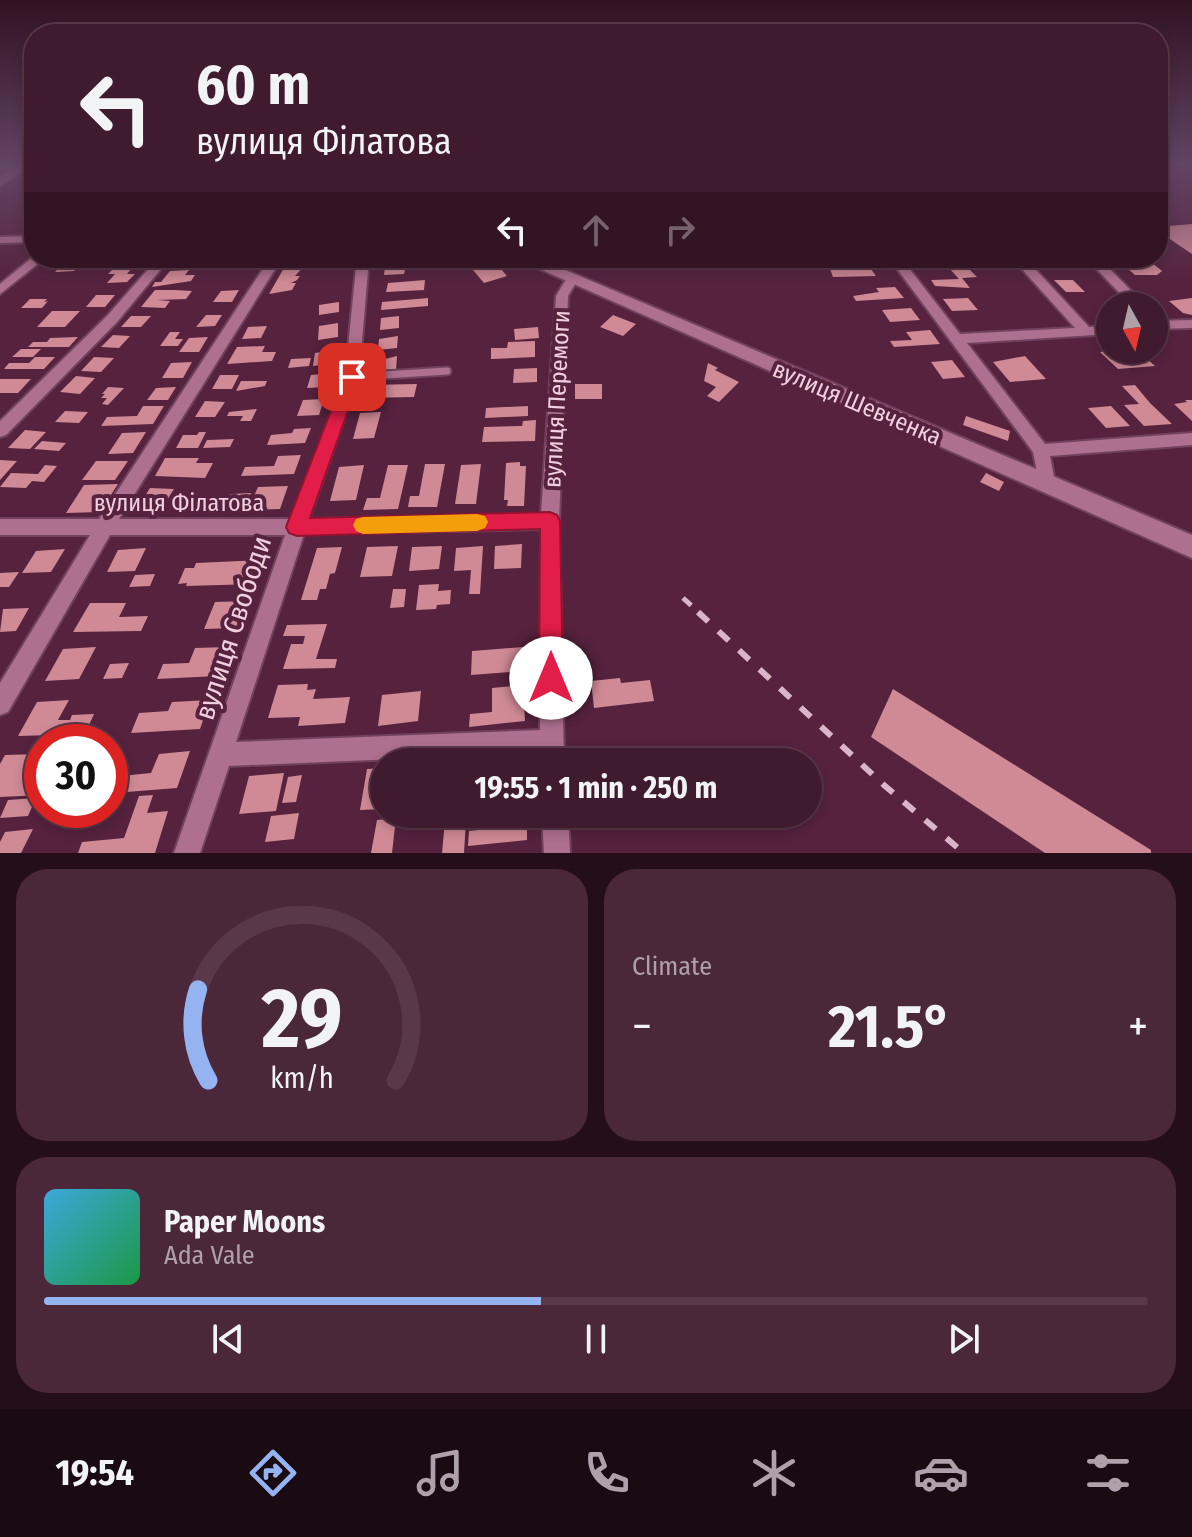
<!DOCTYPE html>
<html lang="en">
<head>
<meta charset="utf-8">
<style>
  :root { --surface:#401a2e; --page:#4b273a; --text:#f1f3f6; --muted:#aea1aa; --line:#59384a; --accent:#95b2f1 }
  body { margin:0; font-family:"Fira Sans Condensed",sans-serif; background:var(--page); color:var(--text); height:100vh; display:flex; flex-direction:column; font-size:30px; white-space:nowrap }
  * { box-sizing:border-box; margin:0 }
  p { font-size:26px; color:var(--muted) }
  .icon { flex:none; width:44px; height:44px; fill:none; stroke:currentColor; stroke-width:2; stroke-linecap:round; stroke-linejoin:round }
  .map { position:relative; height:853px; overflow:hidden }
  .sheet { display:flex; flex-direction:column; gap:16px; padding:16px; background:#230e19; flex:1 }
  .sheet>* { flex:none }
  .guide { position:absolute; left:24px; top:24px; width:1144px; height:244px; border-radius:32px; box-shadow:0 4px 12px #0003,0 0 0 2px var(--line); background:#401a2e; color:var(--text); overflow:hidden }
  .needle { width:52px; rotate:172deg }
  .tools { position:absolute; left:1096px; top:292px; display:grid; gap:16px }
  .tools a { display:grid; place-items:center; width:72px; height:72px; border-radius:50%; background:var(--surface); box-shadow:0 4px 12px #0003,0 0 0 2px var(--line); font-size:40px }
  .speed { position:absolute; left:24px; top:724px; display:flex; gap:16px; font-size:40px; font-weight:700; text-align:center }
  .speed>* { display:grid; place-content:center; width:104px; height:104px; border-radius:50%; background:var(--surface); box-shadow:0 4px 12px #0003,0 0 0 2px var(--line); line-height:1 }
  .speed .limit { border:12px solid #d22; background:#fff; color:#111 }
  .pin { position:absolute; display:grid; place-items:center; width:68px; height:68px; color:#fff; margin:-34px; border-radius:16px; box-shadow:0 4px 12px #0006 }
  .me { position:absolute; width:88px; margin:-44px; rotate:0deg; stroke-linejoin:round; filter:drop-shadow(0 0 6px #0008) }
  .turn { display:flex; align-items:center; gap:28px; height:168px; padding:0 40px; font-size:36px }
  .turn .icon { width:104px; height:104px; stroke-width:2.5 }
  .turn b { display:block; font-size:56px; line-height:68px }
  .lanes { display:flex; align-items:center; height:76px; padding:0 40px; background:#0003; justify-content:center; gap:40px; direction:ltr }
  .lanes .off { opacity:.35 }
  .big { font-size:60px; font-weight:700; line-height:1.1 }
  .sheet .tile { flex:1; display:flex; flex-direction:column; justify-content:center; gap:12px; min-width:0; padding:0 28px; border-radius:32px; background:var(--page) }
  .sheet .dial { align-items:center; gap:0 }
  .dial svg { height:208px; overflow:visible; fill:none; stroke:var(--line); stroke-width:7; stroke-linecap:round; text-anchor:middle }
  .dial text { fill:var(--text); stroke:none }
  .song { display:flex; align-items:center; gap:24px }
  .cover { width:96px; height:96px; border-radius:12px; background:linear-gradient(135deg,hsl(200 70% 55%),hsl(140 70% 35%)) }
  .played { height:8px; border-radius:4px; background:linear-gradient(90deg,var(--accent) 45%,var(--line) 45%) }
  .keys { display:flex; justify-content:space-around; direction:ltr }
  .heat { display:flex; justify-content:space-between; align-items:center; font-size:44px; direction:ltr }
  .sheet .tiles { flex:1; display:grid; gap:16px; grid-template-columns:1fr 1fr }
  .tile:last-child { grid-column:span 2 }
  .trip { position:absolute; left:370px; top:748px; width:452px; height:80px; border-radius:40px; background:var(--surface); box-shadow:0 4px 12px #0003,0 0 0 2px var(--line); font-weight:700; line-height:80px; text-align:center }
  .dock { display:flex; height:128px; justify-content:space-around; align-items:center; background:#1a0a12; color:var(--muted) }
  .dock .icon { width:56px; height:56px }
  .dock .on { color:var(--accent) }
  .dock b { font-size:36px; color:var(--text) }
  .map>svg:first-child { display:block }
  .building { fill:#cf8a95 }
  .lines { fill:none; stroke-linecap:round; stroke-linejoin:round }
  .lane-casing { stroke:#70425d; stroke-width:11 }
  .street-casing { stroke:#70425d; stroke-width:4 }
  .secondary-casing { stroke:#70425d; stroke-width:4 }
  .lane { stroke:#ad708e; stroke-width:7 }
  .street { fill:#ad708e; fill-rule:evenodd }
  .secondary { fill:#ad708e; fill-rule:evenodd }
  .rail-far1 { stroke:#dab5c7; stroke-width:5; stroke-dasharray:11 11; stroke-linecap:butt }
  .rail { stroke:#dab5c7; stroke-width:6; stroke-dasharray:14 14; stroke-linecap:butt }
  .route { fill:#e11d48; stroke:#92132f; stroke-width:2 }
  .slow { fill:#f59e0b }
  .labels { text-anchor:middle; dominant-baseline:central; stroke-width:8; stroke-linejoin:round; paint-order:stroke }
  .street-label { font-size:24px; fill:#f1cfdf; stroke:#56223e }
  .near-street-label { font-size:28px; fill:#f1cfdf; stroke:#56223e }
</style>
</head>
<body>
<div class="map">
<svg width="1192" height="853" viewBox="0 0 1192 853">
  <rect width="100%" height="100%" fill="#56223e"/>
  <path class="building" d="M1192 224V254L1158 231V227Z
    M1123 258H1146L1162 271 1157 275H1135L1127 268H1134Z
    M67 260H86L74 271 55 272Z
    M288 261H303L301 264H306L295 276H300L297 280 291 283H296L292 290 269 294Z
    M496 263 507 276 484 283 473 270Z
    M406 265 404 274 384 275 385 267Z
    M967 267 977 277 962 278 970 288 935 286 931 280 959 279 949 268Z
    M114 268H132L127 274H135L127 282 107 283 115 274H108Z
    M830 269H871L876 276 833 277Z
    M189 270 185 275H195L191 281 152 287 155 282H161L170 271Z
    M425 280 424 290 386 292 388 283Z
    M1054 280H1073L1085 292H1066Z
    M895 287 904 298 856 301 853 296 879 292 876 288Z
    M155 290H175L192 291 186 299 157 300 170 301 165 308 141 307Z
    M239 290 232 302H213L221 291Z
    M96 295H115L105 307H86Z
    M428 298V306L381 310 382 302Z
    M968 298 978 310 952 311 943 299Z
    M1192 298V315L1183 313 1169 301Z
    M30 299H47L44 302 48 301 42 308H21Z
    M339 302V312L319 315V305Z
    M911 308 920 320 890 322 882 310Z
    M52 311H80L65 327H37Z
    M206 315H222L215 326 196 327Z
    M613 315 636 324 623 336 600 327Z
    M131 316H151L141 327H121Z
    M399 316V328L380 330 381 318Z
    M338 323V337L318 340 319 326Z
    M267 326 261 338 242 339 248 327Z
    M538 327 539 338 515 340 514 329Z
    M930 330 940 344 894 347 890 341 912 340 906 332Z
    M170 332H180L175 339H183L178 346H160Z
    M113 335 130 336 119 348 101 347Z
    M398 336 397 348 378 350 379 339Z
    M78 337 69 347H28L33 342H47L50 338Z
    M208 337 199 352H179L189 338Z
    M535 341V357L491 359V348H507L508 342Z
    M265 346 262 352H276L272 361 227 364 237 347Z
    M21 349H41L33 357H12Z
    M338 350 337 363 313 366 315 353Z
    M1114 350H1137L1155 366 1118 369 1100 352Z
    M397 356 396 370 376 373 377 361Z
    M1025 356 1046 379 1010 382 993 362Z
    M35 357H55L44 369H4L9 363H29Z
    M94 357 114 358 101 372 81 371Z
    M311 358 309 366 288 368 291 359Z
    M952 360 965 377 943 379 931 362Z
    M192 362 183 378H162L171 363Z
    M708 363 718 368 715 370 739 382 719 402 707 396 716 387 704 381Z
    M537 368V382L513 383 514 369Z
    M333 373 329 387 307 388 311 375Z
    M220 375H239L232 389H212Z
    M76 376 95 378 80 394 60 392Z
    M0 379H31L18 393H0Z
    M241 381H267L265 386 236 391Z
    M417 384 414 397 362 398 367 385Z
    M575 384H602V399H575Z
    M1135 385 1150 403 1172 424 1144 426 1124 405 1139 404 1122 386Z
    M108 387 124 388 108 405 102 404 107 398H101L105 394H102Z
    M176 387 168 400H147L156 388Z
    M324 399 319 415 297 416 303 400Z
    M1185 400H1192V421L1174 404 1187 402Z
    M205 401 225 402 215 417H195Z
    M143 406H164L153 424 101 426 107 417 137 416Z
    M528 406V416L485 418 486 408Z
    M1111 406 1130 426 1106 428 1088 408Z
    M257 409 251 421H240L243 416H227L229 412Z
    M65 411 88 412 79 423 55 422Z
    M381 412 374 438 353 439 360 413Z
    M966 416 1010 431 1008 441 963 425Z
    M536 420 535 441 482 442 484 427 522 426 523 421Z
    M311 428 305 443 267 445 271 435 292 433 294 429Z
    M25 430 46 432 30 449 8 448Z
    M146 432 133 453 108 454 122 433Z
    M199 432H206L198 448H176L183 435H197Z
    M234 439 230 447 203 448 207 440Z
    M42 441 66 443 59 451 34 449Z
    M301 455 294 474 241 476 245 467 274 466 278 456Z
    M165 458H199L196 463H213L205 478 155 476Z
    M0 460 17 461 0 480Z
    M96 461H128L115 480H82Z
    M520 462V466H526L524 506H507L508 500H504L506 463Z
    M425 464H445L437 507H408L410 496H419Z
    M481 464 476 504H455L461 465Z
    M45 465 57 466 44 482 32 481 26 488 0 487 11 473 38 474Z
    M364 465 356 500 330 501 339 467Z
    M388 465H408L398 509 363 510 367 498H380Z
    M986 473 1004 482 999 491 980 482Z
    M118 484 100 512 66 513 84 485Z
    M288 486 280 509 248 510 258 487Z
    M150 488 174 489 160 511 136 510Z
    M251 493 245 508H222L220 513 204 514 213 495Z
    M522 544 521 568 494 569 495 546Z
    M398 546 392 576 360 577 367 547Z
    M442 546 439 569 409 571 412 547Z
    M483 546 480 594H469L471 570 454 571 456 548Z
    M342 547 335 573 330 574 326 589H320L317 600H301L317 548Z
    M146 548 135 571 107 572 118 550Z
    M65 549 51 572 22 573 36 551Z
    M264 560 256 584 186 586 187 583 178 584 185 568H194L196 563Z
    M19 572 9 587H0V573Z
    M155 574 150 586 129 587 135 575Z
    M439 584 438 591 451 590 450 604 437 605 436 609 416 610 419 585Z
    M393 589H406L404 607 390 608Z
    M246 601 236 628 204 629 215 602Z
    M90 603H126L119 617 148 616 141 631 73 632Z
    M29 608 16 631 0 632 3 609Z
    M327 624 316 659H337L335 668 283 669 291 644H303L305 636H283L287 625Z
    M96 647 79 679 45 681 63 649Z
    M228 647 217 676 157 679 163 664 189 663 195 648Z
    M523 647V671L471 675 472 651Z
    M129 663 122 678 103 679 110 664Z
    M620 678 621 683 650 680 654 701 594 708 591 681Z
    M308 684 307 690 316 689 313 699 350 697 345 723 298 726 300 717 268 718 278 685Z
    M523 685 525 721 469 727 470 714 492 712V688Z
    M893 689 1151 850V853H1045L871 737Z
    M421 691 418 721 378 726 382 695Z
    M69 700 58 720H70L72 715 94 714 85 734 18 736 37 702Z
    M210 700 200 729 131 733 139 713 168 711 172 702Z
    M190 751 177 788 114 793 121 776 151 773 159 754Z
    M39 754 30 773 42 772V795L0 797V764L5 755Z
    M384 768V809L360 810 367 769Z
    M284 773 276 811 239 814 249 776Z
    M302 775 296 802 282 803 288 777Z
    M153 795 147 813 168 811 155 853H78L82 842 124 838 139 796Z
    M36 798 28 816 0 818 8 800Z
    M299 813 294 839 265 842 271 816Z
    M488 814H527V840L468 846 469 831 488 829Z
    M396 818 392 853H371L377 820Z
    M466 820 464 853H442L445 821Z
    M33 829 21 853H0V842L5 832Z"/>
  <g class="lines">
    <g class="lane-casing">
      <path id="lane" d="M352 377 447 371"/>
    </g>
    <g class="street-casing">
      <path id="street" d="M0 165H20L25 168 20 171 0 170Z
        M34 236V242L0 243V237Z
        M34 256 45 258 0 294V284Z
        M158 258H170L117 322 6 435 0 437V421L107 316Z
        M270 258H282L119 519H291L345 377 357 258H369L359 377 309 519 541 514 556 296 568 276H576L578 279 568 296 559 521 564 762H540V753L229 766 200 853H174L285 535H110L8 712 0 715V683L90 535H0V519H99ZM541 529 540 730 236 742 304 534Z
        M889 258H901L960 334 1075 328 1012 258H1025L1089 327 1110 326V334L967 343 1045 444 1192 433V445L1050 456 1055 482 1052 487H1040L1033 452Z
        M1086 258H1099L1146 306H1132Z
        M1192 320V328L1154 329V321Z
        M542 814H568L570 853H544Z"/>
    </g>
    <g class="secondary-casing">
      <path id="secondary" d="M17 165H32L0 186V176Z
        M515 258H537L1192 535V558Z"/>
    </g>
    <use href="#lane" class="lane"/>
    <use href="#street" class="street"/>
    <use href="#secondary" class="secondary"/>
    <path class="rail-far1" d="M683 598 701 614"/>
    <path class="rail" d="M698 612 885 786 964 853"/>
  </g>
  <linearGradient id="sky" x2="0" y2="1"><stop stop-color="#2f1322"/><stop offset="0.58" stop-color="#624463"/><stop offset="1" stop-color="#624463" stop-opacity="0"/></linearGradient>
  <rect width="1192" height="284" fill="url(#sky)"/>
  <path class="route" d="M352 371 360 377 310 518 550 512 557 515 560 521 563 678 560 687 551 690 542 687 539 678 540 529 297 536 289 533 286 527 344 377Z"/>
  <path class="slow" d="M477 514 485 516 488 522 485 528 477 531 363 534 356 531 353 525 356 519 363 517Z"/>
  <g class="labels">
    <g class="street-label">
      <text transform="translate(557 399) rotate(-87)">вулиця Перемоги</text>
      <text transform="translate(857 403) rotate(23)">вулиця Шевченка</text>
      <text x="179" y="503">вулиця Філатова</text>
    </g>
    <g class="near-street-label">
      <text transform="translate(233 628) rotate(-72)">вулиця Свободи</text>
    </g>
  </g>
</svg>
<div class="tools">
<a><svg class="needle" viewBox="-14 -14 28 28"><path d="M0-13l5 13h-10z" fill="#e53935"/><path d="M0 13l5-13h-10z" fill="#aea1aa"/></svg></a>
</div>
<div class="speed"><div class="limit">30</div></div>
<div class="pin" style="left:352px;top:377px;background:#d93025"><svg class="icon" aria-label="arrive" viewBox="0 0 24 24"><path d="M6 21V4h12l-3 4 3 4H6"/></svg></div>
<svg class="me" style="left:551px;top:678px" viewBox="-20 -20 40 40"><circle r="19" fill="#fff"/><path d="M0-13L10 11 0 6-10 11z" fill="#e11d48"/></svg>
<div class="trip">19:55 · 1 min · 250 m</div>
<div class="guide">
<div class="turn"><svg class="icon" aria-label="left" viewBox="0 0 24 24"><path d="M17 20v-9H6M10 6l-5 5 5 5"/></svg><div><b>60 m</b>вулиця Філатова</div></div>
<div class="lanes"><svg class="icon" aria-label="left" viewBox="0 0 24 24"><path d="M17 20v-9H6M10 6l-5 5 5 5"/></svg><svg class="icon off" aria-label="ahead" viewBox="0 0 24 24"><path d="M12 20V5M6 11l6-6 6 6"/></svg><svg class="icon off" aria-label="right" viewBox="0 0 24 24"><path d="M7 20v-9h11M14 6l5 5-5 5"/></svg></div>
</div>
</div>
<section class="sheet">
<div class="tiles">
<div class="tile dial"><svg viewBox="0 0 100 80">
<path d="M14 69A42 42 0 1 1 86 69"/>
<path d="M14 69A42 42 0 0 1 10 34" stroke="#95b2f1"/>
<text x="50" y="56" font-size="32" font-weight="700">29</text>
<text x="50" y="72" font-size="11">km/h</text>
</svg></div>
<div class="tile"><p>Climate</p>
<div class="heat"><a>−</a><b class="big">21.5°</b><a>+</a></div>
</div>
<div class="tile">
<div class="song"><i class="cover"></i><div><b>Paper Moons</b><p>Ada Vale</p></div></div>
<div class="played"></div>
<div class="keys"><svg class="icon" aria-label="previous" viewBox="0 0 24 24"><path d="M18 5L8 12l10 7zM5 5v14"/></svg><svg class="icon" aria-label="pause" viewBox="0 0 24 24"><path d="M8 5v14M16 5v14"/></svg><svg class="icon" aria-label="next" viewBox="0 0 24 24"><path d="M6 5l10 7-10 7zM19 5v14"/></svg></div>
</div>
</div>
</section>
<nav class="dock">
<b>19:54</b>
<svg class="icon on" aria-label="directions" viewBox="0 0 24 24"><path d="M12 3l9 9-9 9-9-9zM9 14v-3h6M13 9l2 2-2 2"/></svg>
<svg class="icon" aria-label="music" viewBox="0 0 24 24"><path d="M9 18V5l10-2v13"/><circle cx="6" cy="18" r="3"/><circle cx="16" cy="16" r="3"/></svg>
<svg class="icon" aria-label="phone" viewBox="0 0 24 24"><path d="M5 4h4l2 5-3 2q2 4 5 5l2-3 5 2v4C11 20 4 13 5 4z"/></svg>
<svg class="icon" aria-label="climate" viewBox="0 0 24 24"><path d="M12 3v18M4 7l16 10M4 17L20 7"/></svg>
<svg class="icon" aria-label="car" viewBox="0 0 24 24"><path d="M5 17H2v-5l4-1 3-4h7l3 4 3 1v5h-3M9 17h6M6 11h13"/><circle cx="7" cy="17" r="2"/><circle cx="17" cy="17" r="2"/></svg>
<svg class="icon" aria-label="filters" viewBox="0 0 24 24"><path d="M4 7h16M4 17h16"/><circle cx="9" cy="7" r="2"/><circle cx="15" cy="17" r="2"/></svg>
</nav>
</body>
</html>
